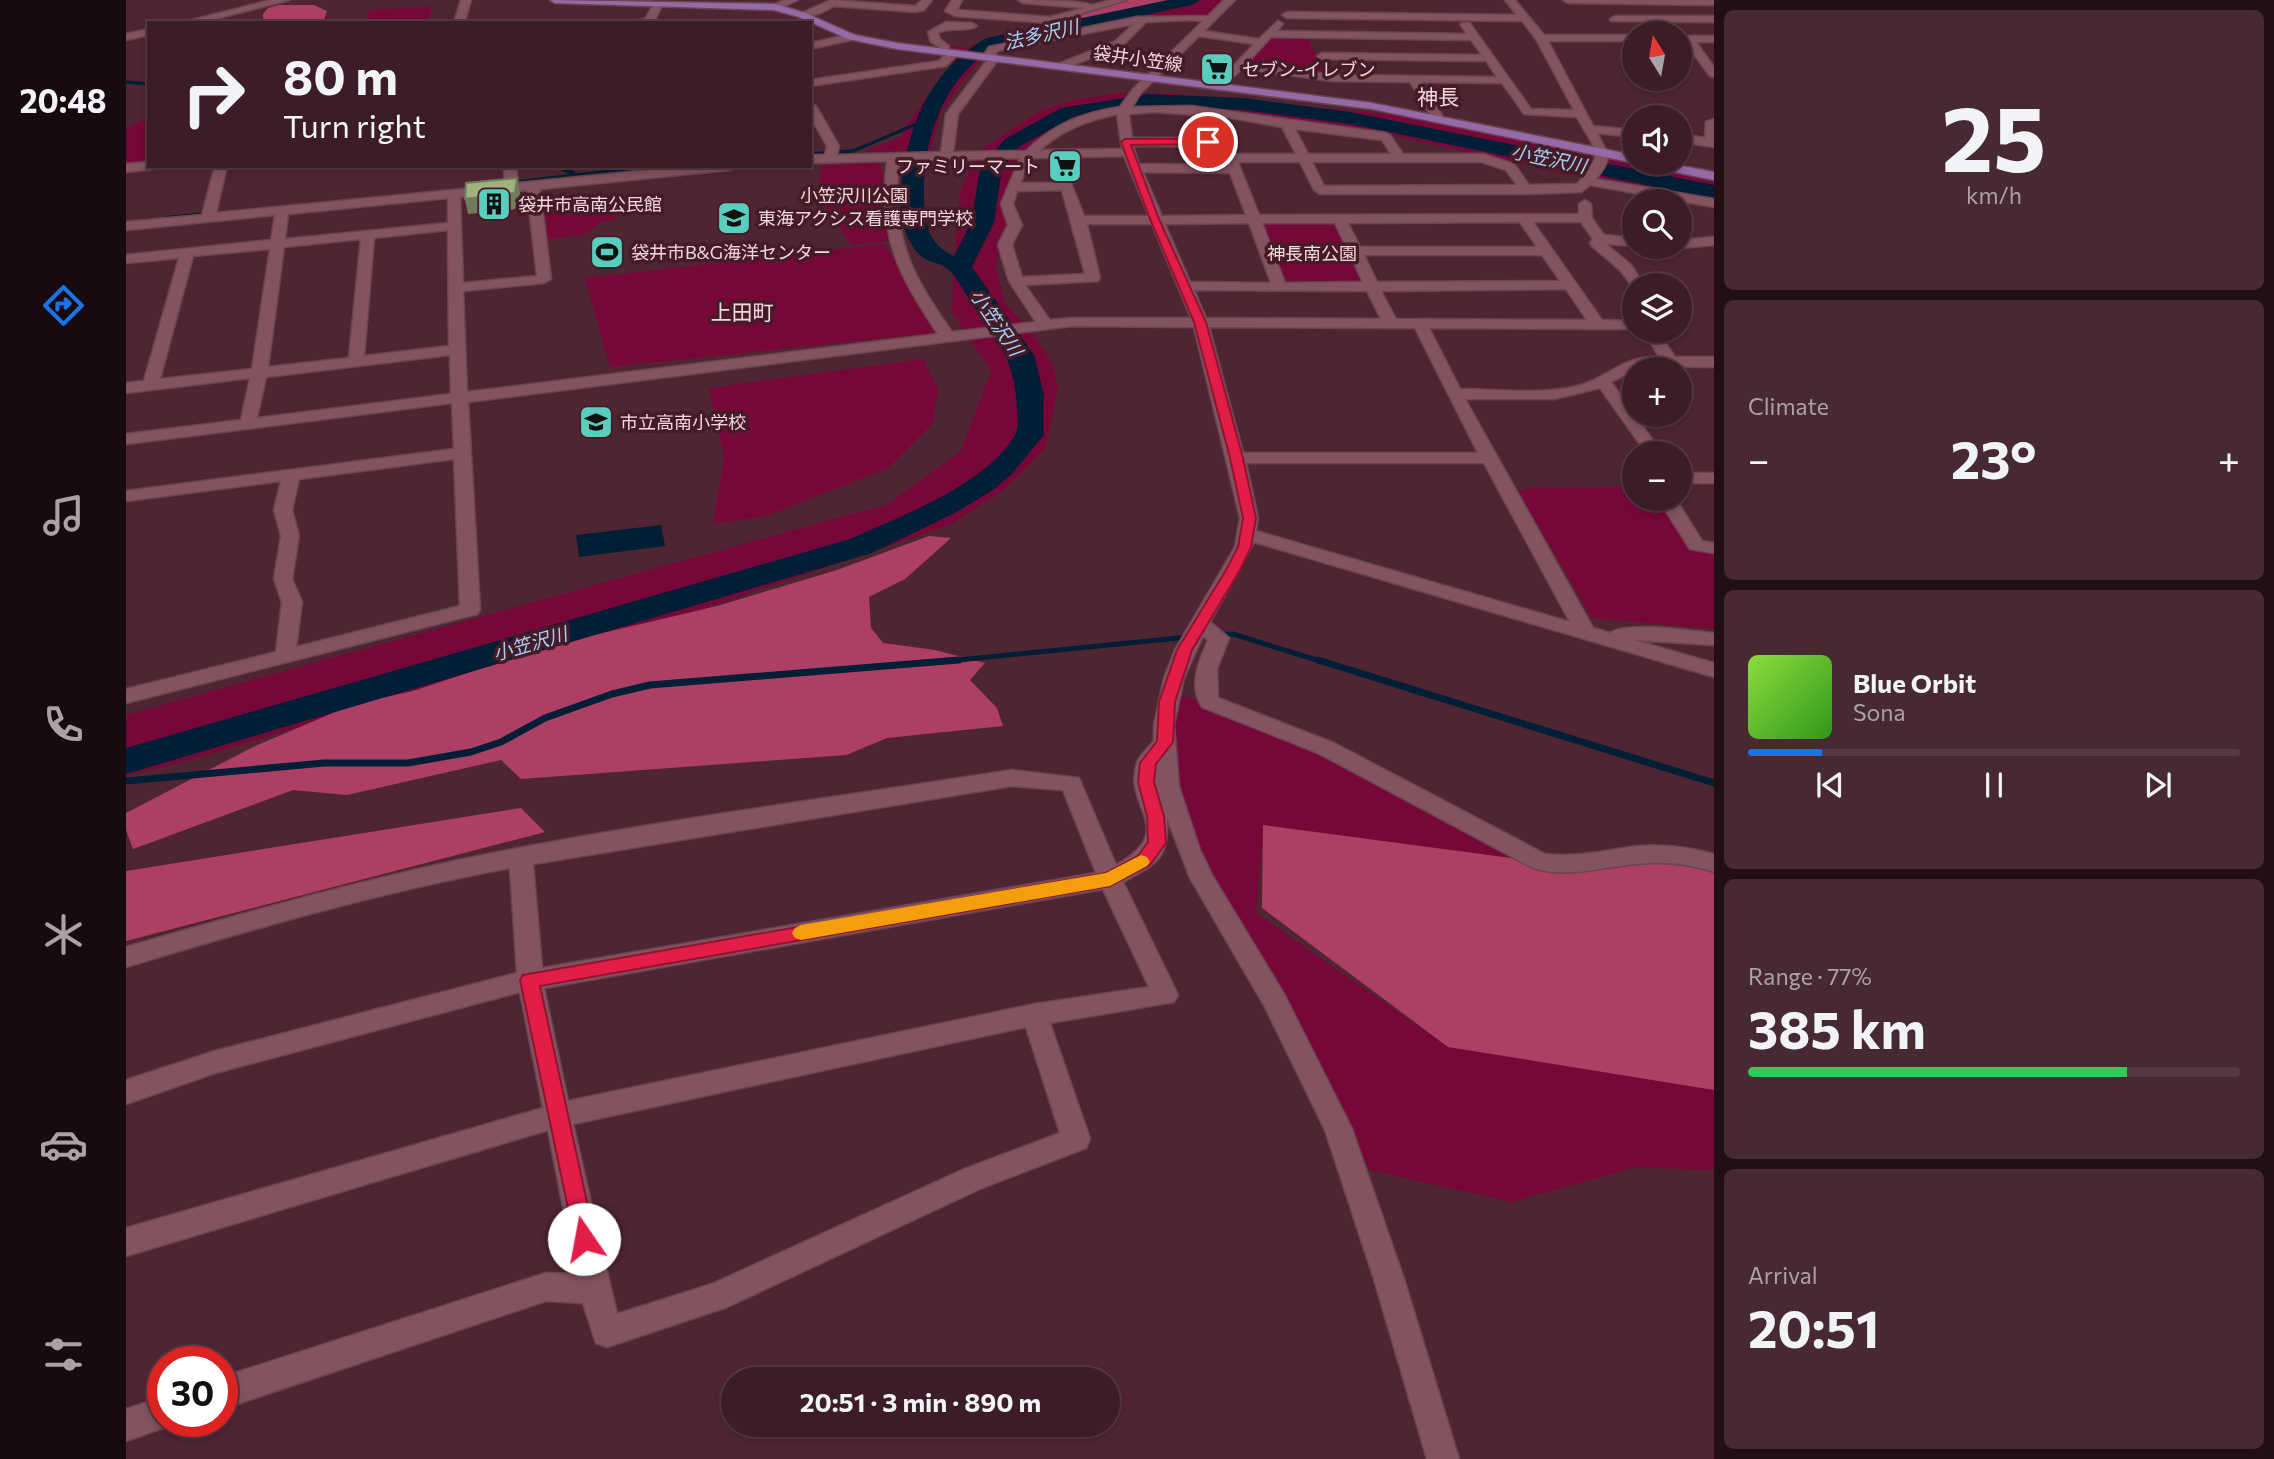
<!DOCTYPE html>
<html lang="en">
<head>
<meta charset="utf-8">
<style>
  :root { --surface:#3c1c26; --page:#472932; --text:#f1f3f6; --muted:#aca1a7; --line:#553a43; --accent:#1a73e8 }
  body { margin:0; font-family:Commissioner,"Noto Sans JP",sans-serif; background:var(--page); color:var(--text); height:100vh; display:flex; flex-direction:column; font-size:26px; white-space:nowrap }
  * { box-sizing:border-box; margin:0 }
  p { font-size:23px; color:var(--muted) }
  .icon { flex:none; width:38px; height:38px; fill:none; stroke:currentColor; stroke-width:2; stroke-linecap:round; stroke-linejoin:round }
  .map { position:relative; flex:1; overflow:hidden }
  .sheet { display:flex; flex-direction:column; gap:10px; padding:10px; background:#210f15; width:560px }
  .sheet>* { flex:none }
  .banner { position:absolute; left:21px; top:21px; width:665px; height:147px; border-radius:0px; box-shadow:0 4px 10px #0003,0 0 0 2px var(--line); background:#3c1c26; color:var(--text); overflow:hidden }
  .needle { width:46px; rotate:349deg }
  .controls { position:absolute; left:1496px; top:21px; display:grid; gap:14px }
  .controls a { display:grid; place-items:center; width:70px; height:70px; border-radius:50%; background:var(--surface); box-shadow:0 4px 10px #0003,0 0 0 2px var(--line); font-size:35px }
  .speed { position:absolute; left:21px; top:1346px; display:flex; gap:14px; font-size:35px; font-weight:700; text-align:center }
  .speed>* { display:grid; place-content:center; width:91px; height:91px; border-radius:50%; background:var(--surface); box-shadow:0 4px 10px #0003,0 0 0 2px var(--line); line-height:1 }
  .speed .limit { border:10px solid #d22; background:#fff; color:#111 }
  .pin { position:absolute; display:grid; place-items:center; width:60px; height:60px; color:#fff; margin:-30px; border:4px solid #fff; border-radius:50%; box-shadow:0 2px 7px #0007 }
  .me { position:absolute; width:77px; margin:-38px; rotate:348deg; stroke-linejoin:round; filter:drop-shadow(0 0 5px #0008) }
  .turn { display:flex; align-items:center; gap:24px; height:147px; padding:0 21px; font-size:32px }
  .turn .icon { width:91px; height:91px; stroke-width:2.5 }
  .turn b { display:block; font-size:49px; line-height:60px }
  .big { font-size:52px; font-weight:700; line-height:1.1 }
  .sheet .widget { flex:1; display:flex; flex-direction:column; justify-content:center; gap:10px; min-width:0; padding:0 24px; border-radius:10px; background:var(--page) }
  .sheet .dial { align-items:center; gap:0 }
  .dial b { font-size:91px; line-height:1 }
  .song { display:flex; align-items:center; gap:21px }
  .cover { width:84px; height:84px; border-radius:10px; background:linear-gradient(135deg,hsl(90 70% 55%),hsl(110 70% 35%)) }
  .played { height:7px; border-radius:4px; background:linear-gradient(90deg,var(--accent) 15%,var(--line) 15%) }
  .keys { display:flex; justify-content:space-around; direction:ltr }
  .heat { display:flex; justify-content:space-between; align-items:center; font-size:38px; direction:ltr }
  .charge { height:10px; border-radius:5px; background:linear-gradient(90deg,#34c759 77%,var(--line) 0) }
  .trip { position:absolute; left:595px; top:1367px; width:399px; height:70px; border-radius:35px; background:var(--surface); box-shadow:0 4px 10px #0003,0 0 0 2px var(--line); font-weight:700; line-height:70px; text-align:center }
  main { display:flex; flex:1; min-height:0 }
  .dock { display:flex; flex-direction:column; width:126px; justify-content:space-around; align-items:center; background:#180b0f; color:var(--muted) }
  .dock .icon { width:49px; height:49px }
  .dock .on { color:var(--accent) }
  .dock b { font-size:32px; color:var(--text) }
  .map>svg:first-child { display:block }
  .green { fill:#780739 }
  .forest { fill:#ae3f64 }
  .water { fill:#001f36 }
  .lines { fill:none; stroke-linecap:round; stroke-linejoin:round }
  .stream-far3 { stroke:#001f36; stroke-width:3.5 }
  .stream-far2 { stroke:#001f36; stroke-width:4.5 }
  .stream-far1 { stroke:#001f36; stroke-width:5 }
  .stream { stroke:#001f36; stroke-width:7 }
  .river { fill:#001f36; fill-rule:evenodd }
  .minor-casing { stroke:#6a4551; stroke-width:3 }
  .major-casing { stroke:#6a4551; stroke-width:3 }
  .minor { fill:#845360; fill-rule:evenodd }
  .major { fill:#966aa7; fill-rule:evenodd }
  .shaded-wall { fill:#717c5b }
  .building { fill:#a2b182; stroke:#717c5b; stroke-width:2 }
  .route { fill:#e11d48; stroke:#92132f; stroke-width:2 }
  .slow { fill:#f59e0b }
  .labels { text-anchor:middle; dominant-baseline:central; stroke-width:7; stroke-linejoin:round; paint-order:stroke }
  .far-street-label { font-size:18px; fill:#f4d7de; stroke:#451b28 }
  .far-poi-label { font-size:18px; fill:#f4d7de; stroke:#451b28; text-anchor:start }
  .far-park-label { font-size:18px; fill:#f6d7de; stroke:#451b28 }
  .far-water-label { font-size:19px; font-style:italic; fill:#a3d1f6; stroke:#451b28 }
  .far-quarter-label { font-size:21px; fill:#f4d7de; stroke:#451b28 }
</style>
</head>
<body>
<main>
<nav class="dock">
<b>20:48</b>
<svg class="icon on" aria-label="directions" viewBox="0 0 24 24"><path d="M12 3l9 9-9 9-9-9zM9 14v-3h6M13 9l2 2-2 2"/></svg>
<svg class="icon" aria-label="music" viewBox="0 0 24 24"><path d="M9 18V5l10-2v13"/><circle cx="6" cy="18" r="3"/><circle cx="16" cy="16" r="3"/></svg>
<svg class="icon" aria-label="phone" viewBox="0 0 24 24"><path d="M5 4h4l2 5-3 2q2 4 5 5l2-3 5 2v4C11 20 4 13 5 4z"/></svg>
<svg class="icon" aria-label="climate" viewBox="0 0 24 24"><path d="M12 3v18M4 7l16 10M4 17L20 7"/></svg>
<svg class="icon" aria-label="car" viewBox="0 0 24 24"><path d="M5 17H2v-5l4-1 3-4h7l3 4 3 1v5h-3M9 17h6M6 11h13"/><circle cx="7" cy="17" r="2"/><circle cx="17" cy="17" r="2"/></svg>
<svg class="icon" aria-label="filters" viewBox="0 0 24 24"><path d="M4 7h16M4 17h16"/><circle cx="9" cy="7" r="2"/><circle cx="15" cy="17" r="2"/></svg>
</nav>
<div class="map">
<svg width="1588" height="1459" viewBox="0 0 1588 1459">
  <rect width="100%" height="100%" fill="#502532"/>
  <path class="green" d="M1053 0H1101L1086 19 1062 15 1036 17 882 44 862 56 825 50 824 45 839 48 866 38Z
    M306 7 301 23H238L243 10Z
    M1146 36 1182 38 1199 74 1120 63Z
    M830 58 855 60 834 84 814 115 805 150 736 152 775 137V132Z
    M991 93 1051 94 1311 119 1533 168 1588 176V198L1439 174 1265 135 1059 107 985 111 922 135 892 169 882 203V225L870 266 878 302 909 336 927 365 932 389 919 449 878 490 824 525 571 611 42 766 0 775V715L762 504 835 451 865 371 826 312 828 258 835 187 858 147 915 110 948 100Z
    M23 116V164L0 166V129Z
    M750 163 756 169 763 241 725 245 694 197 695 166Z
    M484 208 494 214 488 220 476 222 457 235 413 240 411 215Z
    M1144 223 1209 224 1236 282 1159 281 1138 224Z
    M758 244 818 332 484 367 459 278Z
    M797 359 812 389 807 423 762 468 640 516 587 524 598 458 583 388Z
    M1508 487V499H1532L1566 551H1588V629L1466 618 1392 491 1407 488Z
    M1045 691 1214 755 1415 862 1138 825 1130 913 1322 1047 1588 1090V1170L1509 1167 1386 1202 1244 1170 1068 861 1041 782Z"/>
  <path class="forest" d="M996 0H1053L917 29Z
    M153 5H188L201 11 197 23H137V14L142 8Z
    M803 536 825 538 779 579 743 597 745 628 757 643 809 650 859 663 844 680 871 708 877 726 761 738 720 755 395 779 375 760 221 795 167 790 7 849 0 830V813L127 747 228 704 287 691 430 644 591 606 711 570Z
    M395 808 419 832 0 941V871Z
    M1137 825 1415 862 1588 863V1090L1322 1047 1136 908Z"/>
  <path class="water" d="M535 525 539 546 453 557 450 535Z"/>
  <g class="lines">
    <path class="stream-far3" d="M0 82 23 84
      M684 154 727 151 800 120
      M431 166 441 170
      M489 170 541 166"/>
    <path class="stream-far2" d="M437 169 447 173
      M386 183 509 169
      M42 218 83 214"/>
    <path class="stream-far1" d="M1091 635 1107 634 1197 662
      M813 662 1063 637"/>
    <path class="stream" d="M1192 660 1588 783
      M0 781 198 763H282L345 752 375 742 419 718 486 694 524 685 833 660"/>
    <path class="river" d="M1042 0H1074L1066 5C1019 15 972 25 926 35 906 39 881 40 864 51 819 78 798 138 798 189 798 218 799 243 828 256L845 223 854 169 879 139 935 108 1022 94 1118 98 1224 112 1588 185V199L1224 124 1118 110 1022 106 947 117 893 147 876 169 868 223 846 267 908 355 918 395V435L885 475 868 489 829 513 746 553 0 774V748L724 539C775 516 857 486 888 437 893 430 892 419 891 411 890 372 878 345 854 315 845 304 832 279 824 271 808 257 798 268 783 240 768 210 776 167 785 136 796 96 824 57 861 38Z"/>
    <g class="minor-casing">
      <path id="minor" d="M145 0H163L73 23H54Z
        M335 0H345L338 23H328Z
        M658 0H672L652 9 644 7Z
        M705 0 789 6 796 0H806L798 10 789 12 708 6 695 13 676 18 671 15Z
        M826 0H836L831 10 924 17 958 8 897 3 892 0C909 0 954 0 966 5L985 0H1001L924 23 829 16 819 11Z
        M1098 0H1109L1078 31 1133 39 1152 21 1157 24 1151 31 1341 34 1334 24 1343 22 1405 109 1448 110 1410 39 1396 21 1161 18 1156 15 1161 12 1391 15 1379 0H1389L1418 35H1508V41H1422L1467 126 1508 130V137L1471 133C1483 156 1487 158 1470 179L1588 199V207L1464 185 1455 192 1401 194H1194L1188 190 1174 162H1112L1133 215 1453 214V204L1459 200 1465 204 1466 218 1478 235 1508 238V246L1480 244 1505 265 1518 285H1508V289L1495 271 1466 246 1464 243 1467 239 1455 222H1407L1476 320 1508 321V329L1303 328 1334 389C1370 389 1424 396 1458 384 1488 373 1498 356 1533 357L1518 331H1532L1549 357H1588V367L1517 366 1485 382 1536 453H1520L1474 388 1428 399H1339L1467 628 1484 633C1500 621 1566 631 1588 633V645L1508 640 1588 663V677L1128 542 1084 622 1103 638 1091 669 1092 698 1208 743 1419 854C1451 858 1481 850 1512 846 1538 844 1563 847 1588 854V872C1563 864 1538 861 1511 864 1477 867 1441 879 1407 868L1192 753 1076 707C1062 685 1073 661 1082 640L1077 636 1058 678 1048 725 1053 787 1074 850 1086 875 1158 994 1226 1129 1278 1279 1333 1459H1301L1248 1279 1199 1130 1139 1007 1064 878 1041 818C1043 860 1031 863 997 882L1052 995 1048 1002 924 1023 964 1139 960 1148 856 1188 601 1307 481 1347 470 1343 457 1303 420 1301 96 1409V1377L420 1273 450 1274 422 1130 0 1256V1228L417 1108 394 992 89 1073 0 1104V1080L89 1051 391 973 384 868C254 892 126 929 0 967V947C110 915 221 884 333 860 515 822 702 799 886 770L953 778 990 865C1054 830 996 807 1011 763 1014 755 1023 747 1028 741V725L1038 678 1049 650 1109 547 1114 518 1068 327 946 326 342 402 354 610 351 614 0 703V689L150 652 156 602 148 579 155 536 148 510 155 481 0 501V491L328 449 326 403 0 444V434L115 420 124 378 0 393V383L18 381 53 258 0 263V255L145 240 149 215 0 230V222L76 215 89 166H101L90 213 379 185 378 166H390L392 183 564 166H610L604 170 414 189 425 279 418 283 337 291 341 392 812 334C771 273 752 236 761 161L684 163V155H699L701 146 684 116V103L690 106 713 146 711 155 815 152 820 114 862 59 857 56 863 47 1011 17 1082 16ZM1062 20 1077 21 1007 89 994 107C955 113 928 124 900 151L827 152 832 114 874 57 869 54 871 51 1008 24 988 42 932 64 931 66 936 69 996 46 1020 22ZM1073 36 1128 44 1089 85V89L1093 90 1116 69 1207 81 1284 82 1307 119 1311 120 1317 117 1295 82 1376 83 1398 114 1451 117C1470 153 1480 151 1451 184L1403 185 1388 164 1357 154H1277L1264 135 1260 133 1065 106 1006 107 1015 93ZM1145 37 1345 40 1356 55 1196 53 1191 56 1196 59 1360 61 1371 77 1207 75 1121 63ZM1028 112 1100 117 1156 127 1170 154H1109L1104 142 1098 138H1006L1003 114ZM991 114 996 149 914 150C937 129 961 121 991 114ZM1169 129 1256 140 1265 154H1182ZM1007 146H1093L1101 165 1013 164ZM998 156 1023 216H958L945 183H894L906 158ZM894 158 875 204 882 225 872 245 883 281 910 322 826 332C784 273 765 235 773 161ZM1186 162H1356L1380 170 1391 185 1198 186ZM1017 172 1104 173 1120 215 1036 216ZM401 190 411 276 337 283 334 197ZM936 190 959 274 896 277 886 245 896 225 887 204 891 191ZM322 198V223L159 239 162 214ZM1394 222 1411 247H1234L1222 223ZM1123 223 1145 283 1064 282 1039 224ZM1136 223H1209L1237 282 1159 283ZM961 224H1026L1065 318H946L924 320 899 285 972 281 974 278ZM322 230 323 346 238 356 248 238ZM235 239 223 358 142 367 158 247ZM144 249 126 369 34 379 67 256ZM1238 255H1416L1434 281 1251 282ZM1440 289 1461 320 1270 319 1255 291ZM1068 290 1241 291 1255 319 1080 318ZM1083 327 1289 328 1352 453H1117ZM324 355 325 394 131 418 140 377ZM328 459 334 606 170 647 176 602 166 579 173 536 166 510 173 479ZM1120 463H1358L1444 622 1130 531 1132 518ZM886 786 937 790 970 873 416 968 407 864ZM977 889 1023 987 909 1004 442 1101 418 988ZM900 1027 934 1133 836 1170 586 1284 491 1314 447 1124Z
        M1437 0H1588V5L1442 3Z
        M528 3 536 5 528 22 504 23 520 18Z
        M1489 16H1588V22L1485 21 1484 19Z
        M820 22 846 23 851 26C840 33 825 26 812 33L814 39 823 46 821 54 828 50 833 53 820 66 684 86V80L813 61 820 54H813V47L805 42 802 32Z
        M23 29V35L0 40V34Z
        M726 34 730 35V39L684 49V43Z
        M1554 36H1588V42H1570L1588 67V77L1584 76 1559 42H1554Z
        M1588 119V147L1554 142V134L1579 138 1580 122Z
        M23 162V166H29L27 169 0 172V164Z
        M1588 237V245L1554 248 1549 247H1554V240Z
        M1554 473H1588V483H1554Z
        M1532 499H1550L1576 541 1588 543V553L1564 549Z
        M37 1397V1421H50L48 1424 0 1441V1409Z"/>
    </g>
    <g class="major-casing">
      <path id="major" d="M424 0 649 4 679 13 729 35 771 43 1246 103 1508 155V163L1246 109 771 49 722 39 673 17 648 10 429 3Z
        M1518 163H1541L1588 172V180L1524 167Z"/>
    </g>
    <use href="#minor" class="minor"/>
    <use href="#major" class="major"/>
  </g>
  <path class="shaded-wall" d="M391 178 394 193 392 209 342 214 339 199Z"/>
  <path class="building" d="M391 178 389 193 339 199 340 183Z"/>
  <path class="route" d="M999 139H1082L1087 142 1082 144 1005 145 1033 219 1080 322 1117 458 1130 518 1125 547 1114 570 1066 650 1049 702 1047 742 1030 764 1028 782 1038 816 1040 843 1024 865 984 886 414 986 469 1239 466 1246 458 1249 450 1246 394 980 397 975 980 873 1012 856 1022 842 1021 816 1012 782 1014 763 1031 741 1033 702 1051 650 1100 570 1112 547 1117 518 1104 458 1068 322 1024 219 995 142Z"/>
  <path class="slow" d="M1015 855 1021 857 1024 862 1021 866 984 886 675 940 669 938 666 933 669 928 675 925 980 873Z"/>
  <defs>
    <g id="supermarket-square" transform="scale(1.75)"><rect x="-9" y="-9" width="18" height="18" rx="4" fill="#5acebe" stroke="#451b28"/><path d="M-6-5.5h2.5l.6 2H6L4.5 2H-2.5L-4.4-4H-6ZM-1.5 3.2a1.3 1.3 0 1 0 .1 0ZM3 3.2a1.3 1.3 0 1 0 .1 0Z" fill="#111"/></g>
    <g id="building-square" transform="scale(1.75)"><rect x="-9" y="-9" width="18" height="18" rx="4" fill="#5acebe" stroke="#451b28"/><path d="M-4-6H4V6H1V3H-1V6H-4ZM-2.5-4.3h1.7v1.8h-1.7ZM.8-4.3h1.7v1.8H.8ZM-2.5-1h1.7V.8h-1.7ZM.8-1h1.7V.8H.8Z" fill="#111"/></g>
    <g id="university-square" transform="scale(1.75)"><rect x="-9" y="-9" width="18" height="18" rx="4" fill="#5acebe" stroke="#451b28"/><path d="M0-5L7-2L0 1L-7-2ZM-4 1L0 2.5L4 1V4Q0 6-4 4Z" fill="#111"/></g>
    <g id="stadium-square" transform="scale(1.75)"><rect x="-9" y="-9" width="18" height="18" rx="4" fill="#5acebe" stroke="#451b28"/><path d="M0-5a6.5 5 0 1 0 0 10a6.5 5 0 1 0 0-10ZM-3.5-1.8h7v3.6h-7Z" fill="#111"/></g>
    <g id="school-square" transform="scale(1.75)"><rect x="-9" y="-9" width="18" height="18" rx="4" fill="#5acebe" stroke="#451b28"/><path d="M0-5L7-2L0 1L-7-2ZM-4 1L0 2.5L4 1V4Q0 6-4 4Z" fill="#111"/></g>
  </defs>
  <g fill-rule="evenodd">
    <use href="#supermarket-square" x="1091" y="69"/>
    <use href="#supermarket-square" x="939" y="166"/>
    <use href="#building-square" x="368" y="204"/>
    <use href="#university-square" x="608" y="218"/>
    <use href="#stadium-square" x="481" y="252"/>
    <use href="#school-square" x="470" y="422"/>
  </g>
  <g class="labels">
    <g class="far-street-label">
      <text transform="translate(1012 58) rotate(8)">袋井小笠線</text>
    </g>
    <g class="far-poi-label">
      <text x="1116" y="69">セブン-イレブン</text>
      <text x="914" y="166" text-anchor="end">ファミリーマート</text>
      <text x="392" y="204">袋井市高南公民館</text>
      <text x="632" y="218">東海アクシス看護専門学校</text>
      <text x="505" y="252">袋井市B&amp;G海洋センター</text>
      <text x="494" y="422">市立高南小学校</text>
    </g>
    <g class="far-park-label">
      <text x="728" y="195">小笠沢川公園</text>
      <text x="1186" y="253">神長南公園</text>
    </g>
    <g class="far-water-label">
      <text transform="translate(915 34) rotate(-13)">法多沢川</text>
      <text transform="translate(1423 158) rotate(12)">小笠沢川</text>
      <text transform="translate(871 322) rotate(56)">小笠沢川</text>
      <text transform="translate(404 643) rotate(-16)">小笠沢川</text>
    </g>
    <g class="far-quarter-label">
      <text x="1312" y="96">神長</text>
      <text x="616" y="311">上田町</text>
    </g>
  </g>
</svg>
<div class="controls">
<a><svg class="needle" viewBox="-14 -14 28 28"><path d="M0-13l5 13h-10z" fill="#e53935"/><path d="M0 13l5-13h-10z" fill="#aca1a7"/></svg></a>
<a><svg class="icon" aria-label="sound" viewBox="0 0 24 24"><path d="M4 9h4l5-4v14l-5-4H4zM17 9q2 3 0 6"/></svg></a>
<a><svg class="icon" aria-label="search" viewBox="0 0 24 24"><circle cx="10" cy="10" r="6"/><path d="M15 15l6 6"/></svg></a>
<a><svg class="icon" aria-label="layers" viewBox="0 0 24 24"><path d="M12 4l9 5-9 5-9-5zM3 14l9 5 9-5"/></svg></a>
<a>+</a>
<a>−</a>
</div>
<div class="speed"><div class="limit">30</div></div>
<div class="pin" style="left:1082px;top:142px;background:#d93025"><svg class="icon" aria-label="arrive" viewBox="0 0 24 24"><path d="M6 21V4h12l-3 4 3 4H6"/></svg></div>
<svg class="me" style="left:458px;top:1239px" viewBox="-20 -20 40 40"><circle r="19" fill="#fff"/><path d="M0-13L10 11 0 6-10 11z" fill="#e11d48"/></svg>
<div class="trip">20:51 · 3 min · 890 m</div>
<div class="banner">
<div class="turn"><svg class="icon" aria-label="right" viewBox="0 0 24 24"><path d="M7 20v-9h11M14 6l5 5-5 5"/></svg><div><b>80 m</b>Turn right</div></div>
</div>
</div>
<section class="sheet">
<div class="widget dial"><b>25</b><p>km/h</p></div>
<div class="widget"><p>Climate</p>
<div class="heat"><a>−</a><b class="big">23°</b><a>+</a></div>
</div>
<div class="widget">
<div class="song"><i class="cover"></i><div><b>Blue Orbit</b><p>Sona</p></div></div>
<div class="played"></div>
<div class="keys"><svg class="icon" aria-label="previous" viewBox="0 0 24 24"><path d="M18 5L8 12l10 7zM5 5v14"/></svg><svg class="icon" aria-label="pause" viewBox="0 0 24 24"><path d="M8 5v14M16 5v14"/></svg><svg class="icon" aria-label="next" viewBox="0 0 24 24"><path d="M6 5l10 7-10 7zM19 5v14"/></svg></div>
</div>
<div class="widget"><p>Range · 77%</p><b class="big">385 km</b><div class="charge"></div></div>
<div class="widget"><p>Arrival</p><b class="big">20:51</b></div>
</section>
</main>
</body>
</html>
